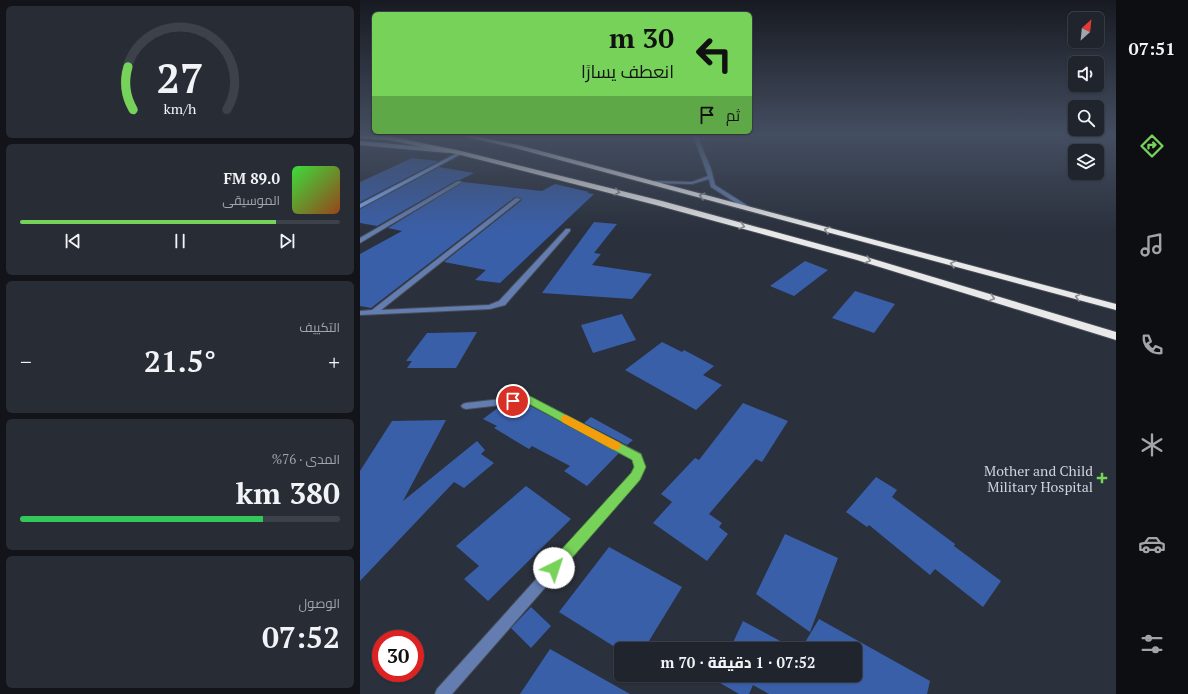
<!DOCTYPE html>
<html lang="ar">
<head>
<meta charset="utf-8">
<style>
  :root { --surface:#20242d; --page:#282c35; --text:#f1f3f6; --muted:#a2a4aa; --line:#3d4149; --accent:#77d259 }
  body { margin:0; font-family:"PT Serif",Cairo,serif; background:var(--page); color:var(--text); direction:rtl; height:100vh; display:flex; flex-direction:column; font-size:15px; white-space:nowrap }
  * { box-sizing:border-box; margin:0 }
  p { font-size:13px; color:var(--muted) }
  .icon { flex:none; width:22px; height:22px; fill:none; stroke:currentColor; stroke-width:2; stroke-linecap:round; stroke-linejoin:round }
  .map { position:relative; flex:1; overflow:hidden; direction:ltr }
  .drawer { display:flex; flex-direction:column; gap:6px; padding:6px; background:#121419; width:360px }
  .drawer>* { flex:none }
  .banner { position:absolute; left:12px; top:12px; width:380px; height:122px; border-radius:6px; box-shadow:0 1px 3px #0004,0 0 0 1px var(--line); direction:rtl; background:#77d259; color:#111; overflow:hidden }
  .needle { width:26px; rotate:27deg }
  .controls { position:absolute; left:708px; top:12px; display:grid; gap:8px }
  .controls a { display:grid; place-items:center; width:36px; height:36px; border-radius:6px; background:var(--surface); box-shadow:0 1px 3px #0004,0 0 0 1px var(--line); font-size:20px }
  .speed { position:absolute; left:12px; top:630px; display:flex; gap:8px; font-size:20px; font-weight:700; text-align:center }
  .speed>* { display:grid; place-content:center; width:52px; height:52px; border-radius:50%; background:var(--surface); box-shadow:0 1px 3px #0004,0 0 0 1px var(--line); line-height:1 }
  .speed .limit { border:6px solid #d22; background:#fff; color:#111 }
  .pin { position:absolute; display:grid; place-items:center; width:34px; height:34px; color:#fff; margin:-17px; border:2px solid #fff; border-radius:50%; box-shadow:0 1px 4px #0007 }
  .me { position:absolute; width:44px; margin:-22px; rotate:41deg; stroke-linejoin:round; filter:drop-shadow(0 0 3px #0008) }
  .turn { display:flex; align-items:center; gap:14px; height:84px; padding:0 12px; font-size:18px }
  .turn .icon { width:52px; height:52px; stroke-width:2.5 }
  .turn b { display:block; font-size:28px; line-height:34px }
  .then { display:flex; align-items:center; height:38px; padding:0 12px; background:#0003; gap:8px; font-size:15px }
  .big { font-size:30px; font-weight:800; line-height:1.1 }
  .drawer .tile { flex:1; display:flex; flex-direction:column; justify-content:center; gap:6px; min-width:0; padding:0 14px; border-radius:6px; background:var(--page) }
  .drawer .dial { align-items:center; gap:0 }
  .dial svg { height:104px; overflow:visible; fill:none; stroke:var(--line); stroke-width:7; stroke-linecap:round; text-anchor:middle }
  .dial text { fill:var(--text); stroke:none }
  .song { display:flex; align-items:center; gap:12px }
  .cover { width:48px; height:48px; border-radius:6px; background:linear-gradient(135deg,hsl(120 70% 55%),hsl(20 70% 35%)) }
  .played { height:4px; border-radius:2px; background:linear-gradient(90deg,var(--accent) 80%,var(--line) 80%) }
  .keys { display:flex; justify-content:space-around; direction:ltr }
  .heat { display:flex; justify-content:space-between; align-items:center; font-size:22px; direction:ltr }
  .charge { height:6px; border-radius:3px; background:linear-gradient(90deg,#34c759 76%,var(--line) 0) }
  .trip { position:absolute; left:254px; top:642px; width:248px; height:40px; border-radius:6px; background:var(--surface); box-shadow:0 1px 3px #0004,0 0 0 1px var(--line); font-weight:800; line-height:40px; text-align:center; direction:rtl }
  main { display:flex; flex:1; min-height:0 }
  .tab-bar { display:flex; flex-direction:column; width:72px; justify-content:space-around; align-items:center; background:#0d0e12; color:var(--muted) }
  .tab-bar .icon { width:28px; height:28px }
  .tab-bar .on { color:var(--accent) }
  .tab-bar b { font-size:18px; color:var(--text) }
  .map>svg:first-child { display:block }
  .building { fill:#3a5fa9 }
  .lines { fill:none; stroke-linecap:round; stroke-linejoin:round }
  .street-casing { stroke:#484e59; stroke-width:2 }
  .secondary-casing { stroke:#484e59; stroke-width:2 }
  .primary-casing { stroke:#484e59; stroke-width:2 }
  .highway-casing { stroke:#484e59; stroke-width:2 }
  .street { fill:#637db0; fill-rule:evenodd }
  .secondary { fill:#7ea8f9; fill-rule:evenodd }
  .primary { fill:#b5cbf5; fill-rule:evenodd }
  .highway { fill:#e9e9e9; fill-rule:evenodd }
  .oneway { stroke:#8a8c92 }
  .route { fill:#77d259; stroke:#4d883a }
  .slow { fill:#f59e0b }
  .poi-dot { fill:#77d259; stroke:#2a303c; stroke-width:1.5 }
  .labels { text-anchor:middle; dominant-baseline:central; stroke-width:4; stroke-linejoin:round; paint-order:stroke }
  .near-poi-label { font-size:14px; fill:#cfd4db; stroke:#2a303c; text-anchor:end }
</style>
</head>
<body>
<main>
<nav class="tab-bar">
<b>07:51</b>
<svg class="icon on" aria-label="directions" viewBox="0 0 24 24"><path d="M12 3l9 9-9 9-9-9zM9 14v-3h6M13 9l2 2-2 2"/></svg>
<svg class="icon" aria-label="music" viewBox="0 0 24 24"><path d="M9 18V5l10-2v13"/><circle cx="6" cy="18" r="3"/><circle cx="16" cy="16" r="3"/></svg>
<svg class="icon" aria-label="phone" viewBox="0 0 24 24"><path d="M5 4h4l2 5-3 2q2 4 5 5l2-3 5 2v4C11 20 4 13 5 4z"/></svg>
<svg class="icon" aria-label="climate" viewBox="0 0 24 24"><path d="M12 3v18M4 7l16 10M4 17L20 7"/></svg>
<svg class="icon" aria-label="car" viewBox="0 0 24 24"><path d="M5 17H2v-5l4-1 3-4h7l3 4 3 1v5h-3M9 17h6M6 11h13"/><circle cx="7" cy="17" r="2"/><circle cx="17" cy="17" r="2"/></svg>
<svg class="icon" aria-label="filters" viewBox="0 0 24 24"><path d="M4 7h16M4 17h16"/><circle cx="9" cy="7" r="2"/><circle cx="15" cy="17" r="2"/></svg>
</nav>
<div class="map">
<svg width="756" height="694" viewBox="0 0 756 694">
  <rect width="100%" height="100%" fill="#2a303c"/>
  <path class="building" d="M52 158 79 161 0 202V182Z
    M79 167 114 173 100 180H97L17 226 0 223V209Z
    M103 182 182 191 195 184 229 192 227 193 234 194 140 283 115 280 126 270 84 262 162 200 161 198 155 197 11 308 0 306V254L42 231 28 228Z
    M234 222 257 224 234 253 241 254 232 265 292 274 272 299 182 293Z
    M445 261 468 270 434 296 410 286Z
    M495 291 535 304 514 333 472 318Z
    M262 314 276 340 233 353 221 325Z
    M117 332 96 368H47L52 361H46L67 333Z
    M302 342 322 352 324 350 354 366 343 375 362 385 336 410 265 370Z
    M383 403 428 421 402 462 396 459 349 514 362 523 359 527 368 534 347 561 293 523 312 502 301 494 335 458 339 460Z
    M167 404 259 453 227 486 204 471 210 466 172 446 169 449 134 428 137 426 123 419 139 407Z
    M231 417 273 440 267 445 224 423Z
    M86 420 43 501 117 441 125 450 121 454 134 463 104 488 94 482 0 581V471L32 421Z
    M516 477 537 490 532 497 595 544 594 546 641 581 623 607 575 569 570 575 509 525 507 527 486 512Z
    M166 486 211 519 128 601 104 579 119 566 96 546Z
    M425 534 478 558 450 632 396 594Z
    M249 547 322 587 284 649H258L199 612Z
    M171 607 191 626 171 648 151 628Z
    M459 619 570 681 567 694H409L393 685 389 694H379L355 680 357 675H495V649H441Z
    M383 621 435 649H370Z
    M190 649 270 694H160Z"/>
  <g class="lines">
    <g class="street-casing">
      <path id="street" d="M333 135H337L351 169 355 185 391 208V210H387L351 187 349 179 332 184 290 183V182L292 181 332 182 348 176Z
        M98 181 102 182 0 243V238Z
        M156 198 161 199 21 310 129 305 139 301 206 229H210V231L145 305 130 309 0 315V311L12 310Z
        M168 396 281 454 285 467 280 479 92 694H75L77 689 272 473 275 467 273 459 167 402 106 409 103 408 101 406 103 404 106 403Z"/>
    </g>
    <g class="secondary-casing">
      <path id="secondary" d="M99 152 103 153 0 208V204Z"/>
    </g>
    <g class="primary-casing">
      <path id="primary" d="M0 141 88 149 91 151 88 153 0 145Z"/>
    </g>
    <g class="highway-casing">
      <path id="highway" d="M0 135 28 136 101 151 302 201 503 256 756 332V340L497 260 296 205 101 155 28 140 0 138Z
        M98 135H108L158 145 756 304V310L155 148Z"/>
    </g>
    <use href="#street" class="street"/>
    <use href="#secondary" class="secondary"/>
    <use href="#primary" class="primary"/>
    <use href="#highway" class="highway"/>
  </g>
  <defs><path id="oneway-chevron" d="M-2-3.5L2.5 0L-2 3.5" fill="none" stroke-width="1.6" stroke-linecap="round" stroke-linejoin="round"/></defs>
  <g class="oneway">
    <use href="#oneway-chevron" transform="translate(257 192) rotate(14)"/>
    <use href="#oneway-chevron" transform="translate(342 196) rotate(-165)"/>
    <use href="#oneway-chevron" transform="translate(382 226) rotate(16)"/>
    <use href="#oneway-chevron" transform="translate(467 230) rotate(-165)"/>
    <use href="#oneway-chevron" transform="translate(508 260) rotate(17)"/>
    <use href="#oneway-chevron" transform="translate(593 264) rotate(-165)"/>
    <use href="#oneway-chevron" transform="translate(718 297) rotate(-165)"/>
    <use href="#oneway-chevron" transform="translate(632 298) rotate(17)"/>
  </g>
  <linearGradient id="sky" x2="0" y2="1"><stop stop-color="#171a21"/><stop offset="0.58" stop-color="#444e61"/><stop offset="1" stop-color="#444e61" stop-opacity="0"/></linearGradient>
  <rect width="756" height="232" fill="url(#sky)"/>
  <path class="route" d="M168 395 281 454 286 467 280 480 199 573 194 575 189 573 187 568 189 563 271 473 274 467 272 460 167 403 153 404 149 403 148 401 149 398Z"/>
  <path class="slow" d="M206 415 260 443 261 446 260 449 256 450 252 449 202 422 201 419 202 416Z"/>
  <path class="poi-dot" d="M740 472h4v4h4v4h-4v4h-4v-4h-4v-4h4z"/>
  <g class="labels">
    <g class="near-poi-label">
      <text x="733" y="470">Mother and Child<tspan x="733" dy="16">Military Hospital</tspan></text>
    </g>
  </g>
</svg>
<div class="controls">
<a><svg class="needle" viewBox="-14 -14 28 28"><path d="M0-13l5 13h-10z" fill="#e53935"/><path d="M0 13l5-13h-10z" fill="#a2a4aa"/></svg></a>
<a><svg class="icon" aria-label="sound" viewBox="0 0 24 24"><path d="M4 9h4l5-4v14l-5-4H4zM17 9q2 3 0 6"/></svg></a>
<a><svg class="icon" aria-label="search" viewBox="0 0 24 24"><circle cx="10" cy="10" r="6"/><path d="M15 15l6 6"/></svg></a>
<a><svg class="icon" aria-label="layers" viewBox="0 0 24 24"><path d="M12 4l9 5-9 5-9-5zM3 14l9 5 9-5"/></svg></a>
</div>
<div class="speed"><div class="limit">30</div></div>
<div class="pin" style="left:153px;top:401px;background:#d93025"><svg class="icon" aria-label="arrive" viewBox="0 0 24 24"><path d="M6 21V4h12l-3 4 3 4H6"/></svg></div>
<svg class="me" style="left:194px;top:568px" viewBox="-20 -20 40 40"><circle r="19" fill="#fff"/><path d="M0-13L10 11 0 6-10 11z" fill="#77d259"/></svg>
<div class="trip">07:52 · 1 دقيقة · 70 m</div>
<div class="banner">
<div class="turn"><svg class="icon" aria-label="left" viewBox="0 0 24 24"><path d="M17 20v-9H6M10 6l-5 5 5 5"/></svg><div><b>30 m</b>انعطف يسارًا</div></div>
<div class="then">ثم<svg class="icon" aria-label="arrive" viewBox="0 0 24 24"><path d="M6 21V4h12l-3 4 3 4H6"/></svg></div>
</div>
</div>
<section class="drawer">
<div class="tile dial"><svg viewBox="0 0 100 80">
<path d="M14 69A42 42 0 1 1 86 69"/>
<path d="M14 69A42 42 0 0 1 10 36" stroke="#77d259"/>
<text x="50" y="56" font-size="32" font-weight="700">27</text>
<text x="50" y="72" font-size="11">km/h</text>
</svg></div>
<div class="tile">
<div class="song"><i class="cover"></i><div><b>89.0 FM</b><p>الموسيقى</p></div></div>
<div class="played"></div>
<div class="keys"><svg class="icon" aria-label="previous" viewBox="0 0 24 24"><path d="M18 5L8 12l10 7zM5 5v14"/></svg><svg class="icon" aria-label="pause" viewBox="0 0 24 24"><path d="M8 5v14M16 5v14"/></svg><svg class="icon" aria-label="next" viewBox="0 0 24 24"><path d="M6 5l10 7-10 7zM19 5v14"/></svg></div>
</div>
<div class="tile"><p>التكييف</p>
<div class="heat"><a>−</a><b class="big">21.5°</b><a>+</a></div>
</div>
<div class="tile"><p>المدى · 76%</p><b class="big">380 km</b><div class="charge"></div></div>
<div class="tile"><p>الوصول</p><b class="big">07:52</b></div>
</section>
</main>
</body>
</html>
